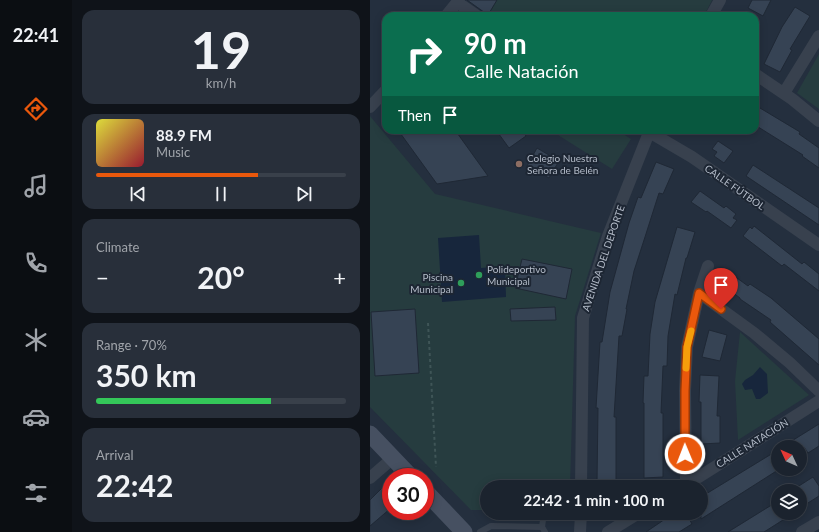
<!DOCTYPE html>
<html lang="en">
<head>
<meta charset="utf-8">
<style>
  :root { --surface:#1b232e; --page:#282f3a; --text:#f1f3f6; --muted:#a0a4aa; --line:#39404a; --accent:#ea580c }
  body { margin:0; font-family:Lato,sans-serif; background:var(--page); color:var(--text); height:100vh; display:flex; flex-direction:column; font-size:15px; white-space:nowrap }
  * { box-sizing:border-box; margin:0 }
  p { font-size:13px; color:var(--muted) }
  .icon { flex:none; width:22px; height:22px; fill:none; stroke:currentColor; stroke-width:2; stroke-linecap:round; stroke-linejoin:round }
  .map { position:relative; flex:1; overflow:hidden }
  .sheet { display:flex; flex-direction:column; gap:10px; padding:10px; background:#0f1319; width:298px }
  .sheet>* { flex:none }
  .banner { position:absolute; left:12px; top:12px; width:377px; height:122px; border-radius:12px; box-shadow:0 2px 10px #0003,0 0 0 1px var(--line); background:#0b6e4f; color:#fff; overflow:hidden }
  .needle { width:26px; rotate:314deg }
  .fabs { position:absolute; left:401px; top:440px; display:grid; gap:8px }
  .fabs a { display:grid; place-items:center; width:36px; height:36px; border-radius:50%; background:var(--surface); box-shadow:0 2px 10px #0003,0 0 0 1px var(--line); font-size:20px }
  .speed { position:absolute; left:12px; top:468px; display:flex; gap:8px; font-size:20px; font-weight:700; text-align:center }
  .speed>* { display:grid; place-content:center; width:52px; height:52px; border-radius:50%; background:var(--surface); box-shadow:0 2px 10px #0003,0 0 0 1px var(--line); line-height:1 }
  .speed .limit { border:6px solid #d22; background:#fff; color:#111 }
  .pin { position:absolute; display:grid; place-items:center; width:34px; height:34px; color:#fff; margin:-41px -17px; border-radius:50% 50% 50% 0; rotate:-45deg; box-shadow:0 0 4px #0007 }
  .pin .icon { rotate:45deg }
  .me { position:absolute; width:44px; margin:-22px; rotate:359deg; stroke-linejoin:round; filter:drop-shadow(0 0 3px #0008) }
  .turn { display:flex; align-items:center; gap:14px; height:84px; padding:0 16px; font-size:18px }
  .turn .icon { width:52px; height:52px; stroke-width:2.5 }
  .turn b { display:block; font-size:28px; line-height:34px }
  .then { display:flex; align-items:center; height:38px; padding:0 16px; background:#0003; gap:8px; font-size:15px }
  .big { font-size:30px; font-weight:700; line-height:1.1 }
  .sheet .card { flex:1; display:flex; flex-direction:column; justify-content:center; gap:6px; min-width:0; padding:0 14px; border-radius:12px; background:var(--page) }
  .sheet .dial { align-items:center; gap:0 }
  .dial b { font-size:52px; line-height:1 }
  .song { display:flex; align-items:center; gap:12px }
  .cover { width:48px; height:48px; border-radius:6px; background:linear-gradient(135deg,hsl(60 70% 55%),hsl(350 70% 35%)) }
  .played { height:4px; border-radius:2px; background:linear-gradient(90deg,var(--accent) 65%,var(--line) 65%) }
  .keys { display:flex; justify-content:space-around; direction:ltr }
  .heat { display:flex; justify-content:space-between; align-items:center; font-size:22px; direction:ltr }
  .charge { height:6px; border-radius:3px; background:linear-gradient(90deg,#34c759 70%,var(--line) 0) }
  .trip { position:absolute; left:110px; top:480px; width:228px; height:40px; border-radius:20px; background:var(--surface); box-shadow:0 2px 10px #0003,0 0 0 1px var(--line); font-weight:700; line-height:40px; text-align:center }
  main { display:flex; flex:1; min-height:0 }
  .menu { display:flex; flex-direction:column; width:72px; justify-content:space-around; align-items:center; background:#0b0e12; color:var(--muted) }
  .menu .icon { width:28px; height:28px }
  .menu .active { color:var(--accent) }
  .menu b { font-size:18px; color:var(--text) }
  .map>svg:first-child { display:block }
  .green { fill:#263c3f }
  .water { fill:#17263c }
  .building { fill:#364354; stroke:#1f2835 }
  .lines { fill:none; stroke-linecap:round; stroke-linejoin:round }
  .path { stroke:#3f5557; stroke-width:2; stroke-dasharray:3 3; stroke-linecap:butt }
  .lane { stroke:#38414e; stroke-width:6 }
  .street { stroke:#38414e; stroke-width:12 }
  .secondary { stroke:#465061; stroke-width:17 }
  .route-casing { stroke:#983908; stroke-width:10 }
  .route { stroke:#ea580c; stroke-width:7 }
  .slow { stroke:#f59e0b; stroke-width:7 }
  .education-dot { fill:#8d6e63; stroke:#1d2633; stroke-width:1.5 }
  .leisure-dot { fill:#2e9e5b; stroke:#1d2633; stroke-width:1.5 }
  .labels { text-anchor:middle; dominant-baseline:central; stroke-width:4; stroke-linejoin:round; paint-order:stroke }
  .poi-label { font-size:10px; fill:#b4bcc9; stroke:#1d2633; text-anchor:start }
  .street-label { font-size:10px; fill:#b4bcc9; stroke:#1d2633 }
</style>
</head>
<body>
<main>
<nav class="menu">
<b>22:41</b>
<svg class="icon active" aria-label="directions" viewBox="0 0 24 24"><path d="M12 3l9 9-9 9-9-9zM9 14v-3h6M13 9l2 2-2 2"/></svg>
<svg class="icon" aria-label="music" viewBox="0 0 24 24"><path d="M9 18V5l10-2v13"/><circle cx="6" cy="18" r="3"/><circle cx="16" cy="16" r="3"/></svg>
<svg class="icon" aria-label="phone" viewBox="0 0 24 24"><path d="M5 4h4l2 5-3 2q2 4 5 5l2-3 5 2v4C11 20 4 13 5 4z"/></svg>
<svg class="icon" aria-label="climate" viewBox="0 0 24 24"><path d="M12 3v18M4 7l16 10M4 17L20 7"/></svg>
<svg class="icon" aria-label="car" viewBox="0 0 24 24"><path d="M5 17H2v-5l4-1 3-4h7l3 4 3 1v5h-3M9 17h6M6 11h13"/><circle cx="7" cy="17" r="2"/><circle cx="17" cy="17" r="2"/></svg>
<svg class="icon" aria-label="filters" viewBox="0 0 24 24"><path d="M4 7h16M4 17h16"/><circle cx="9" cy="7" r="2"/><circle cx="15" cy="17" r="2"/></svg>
</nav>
<section class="sheet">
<div class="card dial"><b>19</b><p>km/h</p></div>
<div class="card">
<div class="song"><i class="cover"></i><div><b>88.9 FM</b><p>Music</p></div></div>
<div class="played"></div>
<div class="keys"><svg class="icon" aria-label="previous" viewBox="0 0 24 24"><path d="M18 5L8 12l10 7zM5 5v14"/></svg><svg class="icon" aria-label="pause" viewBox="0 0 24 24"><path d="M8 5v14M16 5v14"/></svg><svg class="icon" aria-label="next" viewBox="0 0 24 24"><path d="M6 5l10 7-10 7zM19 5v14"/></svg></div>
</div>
<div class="card"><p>Climate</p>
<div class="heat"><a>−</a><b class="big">20°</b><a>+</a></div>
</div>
<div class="card"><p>Range · 70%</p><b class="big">350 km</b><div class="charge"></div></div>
<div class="card"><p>Arrival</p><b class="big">22:42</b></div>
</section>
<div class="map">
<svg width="449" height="532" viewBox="0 0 449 532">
  <rect width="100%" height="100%" fill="#242f3e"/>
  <path class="green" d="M100 0H342L334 16H121L99 2Z
    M449 54V109L427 93Z
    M0 116 65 194 231 233 205 316 200 487H117V510H101L0 407Z
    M180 130H247L261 139 242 169Z
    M370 332 439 395 368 440 365 381Z"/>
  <path class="water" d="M109 235 111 268 135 266 136 297 72 302 68 238Z
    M390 367 397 374 398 393 390 399H386L382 389 375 390 372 384 375 380 383 375Z"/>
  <path class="building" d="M97 0H127L118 15Z
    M382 0H401L393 16 378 8Z
    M425 7 440 16 420 49 422 50 410 72 394 64 412 27Z
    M385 105 430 132 429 134 449 148V168L432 156 433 155 385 125Z
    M28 130H85L118 176 67 184Z
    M126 130H152L156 136 139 148Z
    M348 141 363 151 354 163 344 156 347 152 342 149Z
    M167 148 189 161 179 178 157 166Z
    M286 162 304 169 293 194 289 193 275 237 264 271 256 309H257L252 336H249L244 417H246V482H227L228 408H226L230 342H232L240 292 259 223 268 197 271 198Z
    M383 165 449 208V225L376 176Z
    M330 191 354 208 356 206 366 214 363 218 367 220 361 228 337 211 336 212 321 202Z
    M384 226 432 264 434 262 449 274V291L414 264 412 266 373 236 380 227 382 229Z
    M307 227 325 232 317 258H316L307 295 305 294 298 336 297 366H293L291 413H293V477L274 478V403H273L274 376H278L280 334 285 302Z
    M152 259 202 269 196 299 145 288Z
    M356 270 378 286 380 284 401 298 449 339V365L400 322 401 320 370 299V298L351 284 354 280 350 277Z
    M185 307 186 320 141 321 140 309Z
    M45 309 49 373 5 376 1 312Z
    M339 330 357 335 350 361 332 357Z
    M330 375 349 376 347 416H350V443L331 444V402H329Z
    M449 424V446L438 453 434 447H412Z
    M408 450V470L331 519V497Z
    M443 477 449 486V496L430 508V491H421Z
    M21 479V508L0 526V500Z
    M408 501V513H424L394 532H358Z
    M304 513H316L322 524 309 532H276Z"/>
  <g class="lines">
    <path class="path" d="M58 323 66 467"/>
    <path class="lane" d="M172 527 174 513
      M110 532 121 526 172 527 175 532"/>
    <path class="street" d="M87 2 107 16
      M76 16 89 0
      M341 16 350 0
      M385 74 422 99 449 121
      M414 93 449 36
      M0 107 16 90
      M276 130 322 157 449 245
      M329 293 338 266
      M0 478 23 458
      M316 485 315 391 317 347 329 293 384 333 420 363 449 391
      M211 487 213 318 238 236 280 130
      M313 487 449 401
      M210 532 211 513
      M238 532 269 513
      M432 532 449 522"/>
    <path class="secondary" d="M0 434 41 477
      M55 491 94 532"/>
  </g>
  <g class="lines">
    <g class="route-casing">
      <path id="route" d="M315 454V391L317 347 329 293 351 309"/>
    </g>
    <use href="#route" class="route"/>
    <path class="slow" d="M316 368 317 347 321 331"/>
  </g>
  <circle class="education-dot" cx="149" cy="164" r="4"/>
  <g class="leisure-dot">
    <circle cx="109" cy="275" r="4"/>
    <circle cx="91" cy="283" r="4"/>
  </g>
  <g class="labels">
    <g class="poi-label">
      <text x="157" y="158">Colegio Nuestra<tspan x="157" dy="12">Señora de Belén</tspan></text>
      <text x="117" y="269">Polideportivo<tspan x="117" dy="12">Municipal</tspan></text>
      <text x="83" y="277" text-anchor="end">Piscina<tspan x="83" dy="12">Municipal</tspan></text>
    </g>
    <g class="street-label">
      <text transform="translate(365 187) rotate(35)">CALLE FÚTBOL</text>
      <text transform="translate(233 258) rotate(-71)">AVENIDA DEL DEPORTE</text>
      <text transform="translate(382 443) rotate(-32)">CALLE NATACIÓN</text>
    </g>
  </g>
</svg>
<div class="fabs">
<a><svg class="needle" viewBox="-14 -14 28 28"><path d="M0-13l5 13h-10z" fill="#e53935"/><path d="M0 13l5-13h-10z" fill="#a0a4aa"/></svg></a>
<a><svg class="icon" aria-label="layers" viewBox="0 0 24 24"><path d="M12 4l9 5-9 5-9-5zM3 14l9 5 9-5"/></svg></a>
</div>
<div class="speed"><div class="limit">30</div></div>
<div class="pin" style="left:351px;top:309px;background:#d93025"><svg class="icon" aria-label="arrive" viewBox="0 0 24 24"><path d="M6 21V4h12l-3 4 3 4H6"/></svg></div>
<svg class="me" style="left:315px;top:454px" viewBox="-20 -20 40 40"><circle r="17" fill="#ea580c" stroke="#fff" stroke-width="3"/><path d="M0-11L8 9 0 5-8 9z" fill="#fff"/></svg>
<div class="trip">22:42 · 1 min · 100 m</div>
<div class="banner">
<div class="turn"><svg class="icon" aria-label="right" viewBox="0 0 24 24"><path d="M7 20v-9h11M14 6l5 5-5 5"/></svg><div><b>90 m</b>Calle Natación</div></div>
<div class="then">Then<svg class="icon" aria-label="arrive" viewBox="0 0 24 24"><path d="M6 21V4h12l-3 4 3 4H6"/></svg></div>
</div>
</div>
</main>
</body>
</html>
